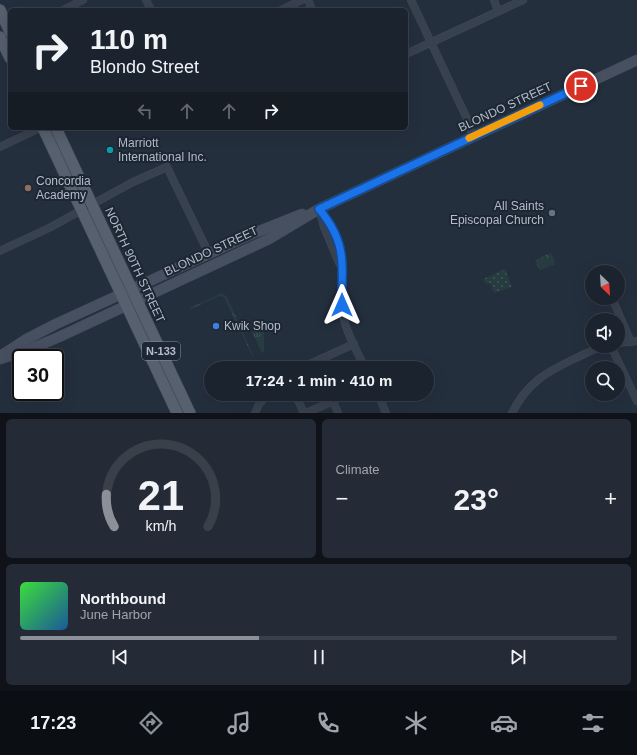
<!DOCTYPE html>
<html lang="en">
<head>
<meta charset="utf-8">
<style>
  :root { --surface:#1b232e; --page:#242b36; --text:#f1f3f6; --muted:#a0a4aa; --line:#39404a; --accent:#8c9099 }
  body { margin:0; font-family:Arial,sans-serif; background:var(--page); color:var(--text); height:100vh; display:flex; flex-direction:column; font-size:15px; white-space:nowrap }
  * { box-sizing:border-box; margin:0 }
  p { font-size:13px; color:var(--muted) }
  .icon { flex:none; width:22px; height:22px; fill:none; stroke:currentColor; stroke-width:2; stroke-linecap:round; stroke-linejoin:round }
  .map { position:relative; height:413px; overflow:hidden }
  .side { display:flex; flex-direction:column; gap:6px; padding:6px; background:#0f1319; flex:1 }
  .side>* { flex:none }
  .guide { position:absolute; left:8px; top:8px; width:400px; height:122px; border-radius:6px; box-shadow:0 4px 16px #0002,0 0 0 1px var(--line); background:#1b232e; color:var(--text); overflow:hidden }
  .needle { width:26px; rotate:155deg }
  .controls { position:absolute; left:585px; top:265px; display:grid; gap:8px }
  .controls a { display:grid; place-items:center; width:40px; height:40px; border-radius:50%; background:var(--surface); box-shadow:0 4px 16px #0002,0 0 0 1px var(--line); font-size:20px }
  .speed { position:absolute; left:12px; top:349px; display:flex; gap:8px; font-size:20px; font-weight:700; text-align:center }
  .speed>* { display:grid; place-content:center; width:52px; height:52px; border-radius:50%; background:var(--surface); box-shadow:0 4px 16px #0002,0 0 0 1px var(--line); line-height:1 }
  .speed .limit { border:2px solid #111; border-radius:6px; background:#fff; color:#111 }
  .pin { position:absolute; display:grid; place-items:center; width:34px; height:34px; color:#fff; margin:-17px; border:2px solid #fff; border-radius:50%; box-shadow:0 1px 4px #0007 }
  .me { position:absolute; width:44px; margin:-22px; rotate:0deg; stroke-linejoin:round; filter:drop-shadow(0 0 3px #0008) }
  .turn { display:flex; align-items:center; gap:14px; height:84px; padding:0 16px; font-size:18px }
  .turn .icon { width:52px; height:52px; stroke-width:2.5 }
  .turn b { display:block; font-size:28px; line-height:34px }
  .lanes { display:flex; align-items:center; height:38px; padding:0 16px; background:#0003; justify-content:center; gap:20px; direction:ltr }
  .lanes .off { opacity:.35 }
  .big { font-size:30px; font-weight:600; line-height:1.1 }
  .side .widget { flex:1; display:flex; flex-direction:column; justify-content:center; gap:6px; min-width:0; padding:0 14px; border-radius:6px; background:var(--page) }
  .side .dial { align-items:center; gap:0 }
  .dial svg { height:104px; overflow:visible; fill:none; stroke:var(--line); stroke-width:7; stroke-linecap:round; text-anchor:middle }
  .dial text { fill:var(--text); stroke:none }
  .song { display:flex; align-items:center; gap:12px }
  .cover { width:48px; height:48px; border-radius:6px; background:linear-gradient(135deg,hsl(120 70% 55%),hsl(210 70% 35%)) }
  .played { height:4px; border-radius:2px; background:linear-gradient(90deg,var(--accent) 40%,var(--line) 40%) }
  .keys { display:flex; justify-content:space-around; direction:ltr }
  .heat { display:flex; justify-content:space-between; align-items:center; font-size:22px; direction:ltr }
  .side .tiles { flex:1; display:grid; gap:6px; grid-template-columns:1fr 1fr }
  .widget:last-child { grid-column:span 2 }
  .trip { position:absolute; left:204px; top:361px; width:230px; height:40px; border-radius:20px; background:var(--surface); box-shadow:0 4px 16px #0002,0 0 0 1px var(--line); font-weight:600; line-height:40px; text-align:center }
  .dock { display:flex; height:64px; justify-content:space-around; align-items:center; background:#0b0e12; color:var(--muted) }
  .dock .icon { width:28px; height:28px }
  .dock .current { color:var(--accent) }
  .dock b { font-size:18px; color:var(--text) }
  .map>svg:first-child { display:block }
  .grass { fill:url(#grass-tufts) }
  .park { fill:url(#park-crowns) }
  .garden { fill:url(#garden-dots) }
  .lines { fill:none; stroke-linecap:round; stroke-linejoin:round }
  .minor-casing { stroke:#414a57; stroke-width:8 }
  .secondary-casing { stroke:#414a57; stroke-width:11 }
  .primary-casing { stroke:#414a57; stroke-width:12 }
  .minor { stroke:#38414e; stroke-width:7 }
  .secondary { stroke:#465061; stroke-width:10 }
  .primary { stroke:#56606e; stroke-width:11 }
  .route-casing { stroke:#114b97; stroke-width:10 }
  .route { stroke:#1a73e8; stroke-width:7 }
  .slow { stroke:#f59e0b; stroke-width:7 }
  .culture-dot { fill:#0f9aa8; stroke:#1d2633; stroke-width:1.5 }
  .education-dot { fill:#8d6e63; stroke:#1d2633; stroke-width:1.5 }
  .worship-dot { fill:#6b7280; stroke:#1d2633; stroke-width:1.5 }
  .shop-dot { fill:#3f7fe0; stroke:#1d2633; stroke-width:1.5 }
  .labels { text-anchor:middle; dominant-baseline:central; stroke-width:4; stroke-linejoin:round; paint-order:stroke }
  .shield { fill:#1d2633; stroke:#878f9c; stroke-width:1 }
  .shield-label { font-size:11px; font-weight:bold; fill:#b4bcc9 }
  .street-label { font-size:12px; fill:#b4bcc9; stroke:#1d2633 }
  .poi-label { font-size:12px; fill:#b4bcc9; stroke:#1d2633; text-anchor:start }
</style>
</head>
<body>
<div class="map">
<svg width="637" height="413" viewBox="0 0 637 413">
  <defs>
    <pattern id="grass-tufts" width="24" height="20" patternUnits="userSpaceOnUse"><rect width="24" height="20" fill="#263c3f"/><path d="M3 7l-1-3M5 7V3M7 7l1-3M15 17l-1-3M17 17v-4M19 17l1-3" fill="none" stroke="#435659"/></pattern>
    <pattern id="park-crowns" width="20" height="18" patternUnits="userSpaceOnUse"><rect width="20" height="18" fill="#263c3f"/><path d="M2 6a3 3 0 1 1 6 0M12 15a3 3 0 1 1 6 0" fill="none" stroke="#435659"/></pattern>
    <pattern id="garden-dots" width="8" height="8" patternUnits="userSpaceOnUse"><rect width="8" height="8" fill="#263c3f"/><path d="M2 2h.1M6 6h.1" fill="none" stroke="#435659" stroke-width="1.8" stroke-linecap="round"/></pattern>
  </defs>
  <rect width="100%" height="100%" fill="#242f3e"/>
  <path class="grass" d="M222 293 227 297 254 357H253L224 297 219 296 191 309H190V308Z
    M254 330 264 332V351L262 353 252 332Z"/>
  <path class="park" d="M551 253 555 262 554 264 541 270 539 269 535 260Z"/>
  <path class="garden" d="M505 269 512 287 494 293 490 283 486 284 483 279Z"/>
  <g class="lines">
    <g class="minor-casing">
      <path id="minor" d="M146 0 151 10
        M308 0 312 10
        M411 0 469 123 472 136
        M494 0 498 11
        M63 10 83 0
        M281 10 302 0
        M406 54 523 0
        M0 147 40 128
        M319 209C330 222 341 241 342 259 343 277 340 296 343 314 346 333 357 351 365 368
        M319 209 324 227 339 263
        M0 251 49 228 133 182 167 167 209 254
        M612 298 631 342
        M618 343 637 341
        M611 346 637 401
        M301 368 354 344
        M295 394 304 413
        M378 394 386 413
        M255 413 259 404 268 394
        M306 413 333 401 338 413
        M512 413C527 383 546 372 576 358 585 354 594 349 604 346"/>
    </g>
    <g class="secondary-casing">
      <path id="secondary" d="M2 355 25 340 56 324 252 234 302 214
        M0 359 26 351 59 337 269 239 319 209 637 60"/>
    </g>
    <g class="primary-casing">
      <path id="primary" d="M0 10 10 32
        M0 37 10 58
        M43 128 177 413
        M56 128 190 413"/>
    </g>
    <use href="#minor" class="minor"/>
    <use href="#secondary" class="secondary"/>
    <use href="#primary" class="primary"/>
  </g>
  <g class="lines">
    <g class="route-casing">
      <path id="route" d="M342 305C341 288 344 270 341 254 339 238 329 221 319 209L581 86"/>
    </g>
    <use href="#route" class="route"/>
    <path class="slow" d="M469 138 540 105"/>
  </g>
  <circle class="culture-dot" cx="110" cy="150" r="4"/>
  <circle class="education-dot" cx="28" cy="188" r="4"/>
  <circle class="worship-dot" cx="552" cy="213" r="4"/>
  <circle class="shop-dot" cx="216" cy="326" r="4"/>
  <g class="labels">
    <rect class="shield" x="142" y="342" width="38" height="18" rx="3"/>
    <g class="shield-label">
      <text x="161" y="351">N-133</text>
    </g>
    <g class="street-label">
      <text transform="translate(505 107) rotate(-25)">BLONDO STREET</text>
      <text transform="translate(211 251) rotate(-25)">BLONDO STREET</text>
      <text transform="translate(135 265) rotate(65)">NORTH 90TH STREET</text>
    </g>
    <g class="poi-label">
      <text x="118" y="143">Marriott<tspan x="118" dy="14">International Inc.</tspan></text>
      <text x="36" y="181">Concordia<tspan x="36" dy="14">Academy</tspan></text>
      <text x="544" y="206" text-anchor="end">All Saints<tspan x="544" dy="14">Episcopal Church</tspan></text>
      <text x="224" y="326">Kwik Shop</text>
    </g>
  </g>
</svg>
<div class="controls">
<a><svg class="needle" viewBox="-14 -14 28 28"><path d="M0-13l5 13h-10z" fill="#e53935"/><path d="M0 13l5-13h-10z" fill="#a0a4aa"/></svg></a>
<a><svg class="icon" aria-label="sound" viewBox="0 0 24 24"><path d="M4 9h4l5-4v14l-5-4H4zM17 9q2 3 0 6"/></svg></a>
<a><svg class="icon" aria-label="search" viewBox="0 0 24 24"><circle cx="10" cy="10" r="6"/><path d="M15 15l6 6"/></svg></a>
</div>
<div class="speed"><div class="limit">30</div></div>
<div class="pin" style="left:581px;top:86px;background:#d93025"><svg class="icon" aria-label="arrive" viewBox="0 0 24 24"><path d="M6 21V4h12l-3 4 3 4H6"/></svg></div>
<svg class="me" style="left:342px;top:305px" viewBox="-20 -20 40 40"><path d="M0-17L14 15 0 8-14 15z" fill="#1a73e8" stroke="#fff" stroke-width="4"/></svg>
<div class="trip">17:24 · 1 min · 410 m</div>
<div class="guide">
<div class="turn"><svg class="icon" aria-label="right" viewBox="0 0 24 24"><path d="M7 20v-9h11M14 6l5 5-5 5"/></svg><div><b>110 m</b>Blondo Street</div></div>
<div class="lanes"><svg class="icon off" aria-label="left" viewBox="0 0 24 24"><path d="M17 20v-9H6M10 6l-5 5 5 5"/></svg><svg class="icon off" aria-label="ahead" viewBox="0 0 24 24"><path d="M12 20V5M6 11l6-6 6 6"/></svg><svg class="icon off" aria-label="ahead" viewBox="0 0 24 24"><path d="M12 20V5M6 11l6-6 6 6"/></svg><svg class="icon" aria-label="right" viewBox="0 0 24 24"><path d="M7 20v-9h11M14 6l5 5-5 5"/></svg></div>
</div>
</div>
<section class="side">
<div class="tiles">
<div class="widget dial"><svg viewBox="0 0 100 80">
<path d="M14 69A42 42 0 1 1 86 69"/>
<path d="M14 69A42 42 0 0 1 8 44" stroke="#8c9099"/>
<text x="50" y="56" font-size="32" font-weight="700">21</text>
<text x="50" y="72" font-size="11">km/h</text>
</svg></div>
<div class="widget"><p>Climate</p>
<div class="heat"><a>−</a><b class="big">23°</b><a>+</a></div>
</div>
<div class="widget">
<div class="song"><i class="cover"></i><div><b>Northbound</b><p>June Harbor</p></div></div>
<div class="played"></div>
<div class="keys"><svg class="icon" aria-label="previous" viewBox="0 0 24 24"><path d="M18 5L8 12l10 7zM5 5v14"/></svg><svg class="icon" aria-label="pause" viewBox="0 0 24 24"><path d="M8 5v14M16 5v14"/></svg><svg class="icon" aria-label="next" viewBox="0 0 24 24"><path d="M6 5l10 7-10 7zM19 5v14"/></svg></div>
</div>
</div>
</section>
<nav class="dock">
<b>17:23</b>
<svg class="icon current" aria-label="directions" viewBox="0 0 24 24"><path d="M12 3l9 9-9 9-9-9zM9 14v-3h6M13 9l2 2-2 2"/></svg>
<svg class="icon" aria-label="music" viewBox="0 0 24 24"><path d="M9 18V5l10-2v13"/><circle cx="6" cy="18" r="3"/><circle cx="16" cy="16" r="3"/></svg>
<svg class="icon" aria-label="phone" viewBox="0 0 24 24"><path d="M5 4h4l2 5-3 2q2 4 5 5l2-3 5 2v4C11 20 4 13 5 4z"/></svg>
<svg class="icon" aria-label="climate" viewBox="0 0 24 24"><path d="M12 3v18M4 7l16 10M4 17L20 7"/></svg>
<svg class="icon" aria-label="car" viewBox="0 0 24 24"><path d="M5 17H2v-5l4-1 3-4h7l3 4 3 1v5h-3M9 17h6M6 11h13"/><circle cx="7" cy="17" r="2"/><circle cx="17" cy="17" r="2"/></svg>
<svg class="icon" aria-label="filters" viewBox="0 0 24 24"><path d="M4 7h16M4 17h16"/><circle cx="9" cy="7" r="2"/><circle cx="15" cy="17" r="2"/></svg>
</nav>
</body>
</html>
